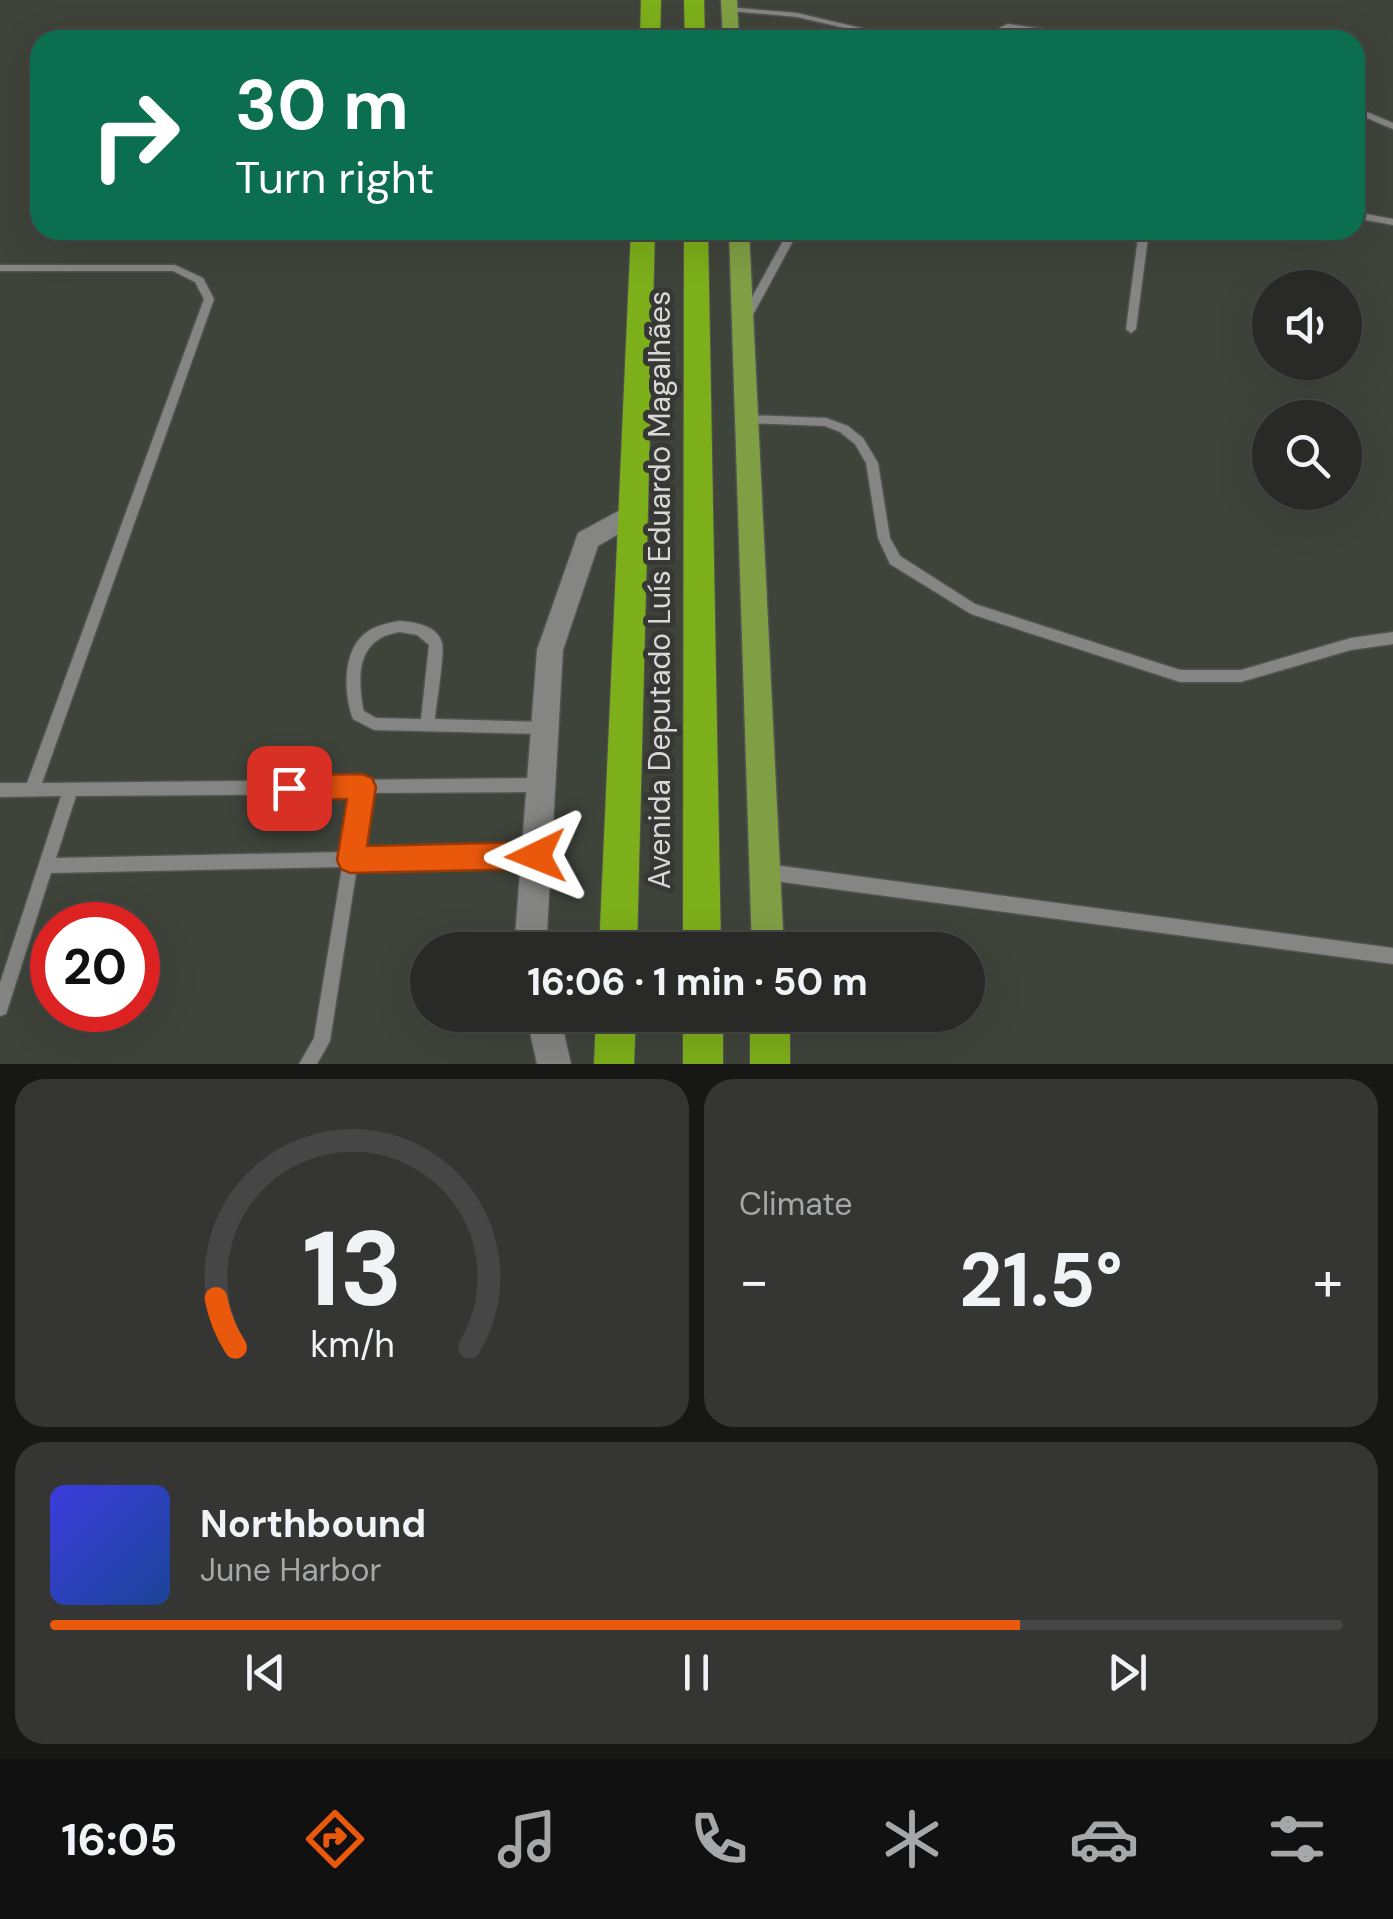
<!DOCTYPE html>
<html lang="en">
<head>
<meta charset="utf-8">
<style>
  :root { --surface:#292a28; --page:#353634; --text:#f1f3f6; --muted:#a5a7a8; --line:#454645; --accent:#ea580c }
  body { margin:0; font-family:"DM Sans",sans-serif; background:var(--page); color:var(--text); height:100vh; display:flex; flex-direction:column; font-size:38px; white-space:nowrap }
  * { box-sizing:border-box; margin:0 }
  p { font-size:32px; color:var(--muted) }
  .icon { flex:none; width:55px; height:55px; fill:none; stroke:currentColor; stroke-width:2; stroke-linecap:round; stroke-linejoin:round }
  .map { position:relative; height:1064px; overflow:hidden }
  .details { display:flex; flex-direction:column; gap:15px; padding:15px; background:#171716; flex:1 }
  .details>* { flex:none }
  .top-card { position:absolute; left:30px; top:30px; width:1335px; height:210px; border-radius:30px; box-shadow:0 10px 40px #0002,0 0 0 2px var(--line); background:#0b6e4f; color:#fff; overflow:hidden }
  .buttons { position:absolute; left:1252px; top:270px; display:grid; gap:20px }
  .buttons a { display:grid; place-items:center; width:110px; height:110px; border-radius:50%; background:var(--surface); box-shadow:0 10px 40px #0002,0 0 0 2px var(--line); font-size:50px }
  .speed { position:absolute; left:30px; top:902px; display:flex; gap:20px; font-size:50px; font-weight:700; text-align:center }
  .speed>* { display:grid; place-content:center; width:130px; height:130px; border-radius:50%; background:var(--surface); box-shadow:0 10px 40px #0002,0 0 0 2px var(--line); line-height:1 }
  .speed .limit { border:15px solid #d22; background:#fff; color:#111 }
  .pin { position:absolute; display:grid; place-items:center; width:85px; height:85px; color:#fff; margin:-42px; border-radius:20px; box-shadow:0 5px 15px #0006 }
  .me { position:absolute; width:110px; margin:-55px; rotate:268deg; stroke-linejoin:round; filter:drop-shadow(0 0 8px #0008) }
  .turn { display:flex; align-items:center; gap:35px; height:210px; padding:0 40px; font-size:45px }
  .turn .icon { width:130px; height:130px; stroke-width:2.5 }
  .turn b { display:block; font-size:70px; line-height:85px }
  .big { font-size:75px; font-weight:700; line-height:1.1 }
  .details .widget { flex:1; display:flex; flex-direction:column; justify-content:center; gap:15px; min-width:0; padding:0 35px; border-radius:30px; background:var(--page) }
  .details .dial { align-items:center; gap:0 }
  .dial svg { height:260px; overflow:visible; fill:none; stroke:var(--line); stroke-width:7; stroke-linecap:round; text-anchor:middle }
  .dial text { fill:var(--text); stroke:none }
  .song { display:flex; align-items:center; gap:30px }
  .cover { width:120px; height:120px; border-radius:15px; background:linear-gradient(135deg,hsl(240 70% 55%),hsl(220 70% 35%)) }
  .played { height:10px; border-radius:5px; background:linear-gradient(90deg,var(--accent) 75%,var(--line) 75%) }
  .keys { display:flex; justify-content:space-around; direction:ltr }
  .heat { display:flex; justify-content:space-between; align-items:center; font-size:55px; direction:ltr }
  .details .tiles { flex:1; display:grid; gap:15px; grid-template-columns:1fr 1fr }
  .widget:last-child { grid-column:span 2 }
  .trip { position:absolute; left:410px; top:932px; width:575px; height:100px; border-radius:50px; background:var(--surface); box-shadow:0 10px 40px #0002,0 0 0 2px var(--line); font-weight:700; line-height:100px; text-align:center }
  .tabs { display:flex; height:160px; justify-content:space-around; align-items:center; background:#101110; color:var(--muted) }
  .tabs .icon { width:70px; height:70px }
  .tabs .on { color:var(--accent) }
  .tabs b { font-size:45px; color:var(--text) }
  .map>svg:first-child { display:block }
  .built { fill:#3f443b; fill-rule:evenodd }
  .lines { fill:none; stroke-linecap:round; stroke-linejoin:round }
  .service-casing { stroke:#525451; stroke-width:3 }
  .minor-casing { stroke:#525451; stroke-width:3 }
  .primary-casing { stroke:#525451; stroke-width:3 }
  .motorway-casing { stroke:#525451; stroke-width:2 }
  .service { fill:#858683; fill-rule:evenodd }
  .minor { fill:#858683; fill-rule:evenodd }
  .primary { fill:#809f44; fill-rule:evenodd }
  .motorway { fill:#7daf1a; fill-rule:evenodd }
  .route { fill:#ea580c; stroke:#983908; stroke-width:2.5 }
  .labels { text-anchor:middle; dominant-baseline:central; stroke-width:10; stroke-linejoin:round; paint-order:stroke }
  .street-label { font-size:30px; fill:#d8d9d7; stroke:#373835 }
</style>
</head>
<body>
<div class="map">
<svg width="1393" height="1064" viewBox="0 0 1393 1064">
  <rect width="100%" height="100%" fill="#373835"/>
  <path class="built" d="M0 0H1393V1064H0ZM40 40H1355V230H40ZM1270 288H1345V362H1270ZM1270 418H1345V492H1270ZM52 925H138V1010H52ZM428 950H968V1015H428Z"/>
  <g class="lines">
    <g class="service-casing">
      <path id="service" d="M727 7 797 13 912 40H897L797 17 730 11H727Z
        M1008 24 1100 37 1104 40H1084L1009 29 984 40H973Z
        M1355 107 1393 123V129L1355 113Z
        M1355 212 1393 219V225L1355 218Z
        M789 230H799L748 324H740L739 321Z
        M1139 230H1149L1136 329 1131 333 1126 329Z
        M0 265H175L203 278 214 299 42 783 542 778 547 780 549 785 547 790 542 792 368 793 359 852 534 849 539 851 542 856 539 861 534 863 357 867 330 1041 317 1064H299L314 1038 342 867 51 873 8 1008 6 1014 0 1016V983L61 796 0 797V783H27L204 299 195 282 173 271H0ZM354 794 344 852 56 858 76 796Z
        M746 415 826 418 848 426 863 438 878 463 890 538 900 556 975 604 1180 670H1241L1351 638 1393 632V644L1351 650 1241 682H1180L971 614 890 564 878 538 866 463 855 444 840 432 825 426 746 423 740 419Z
        M400 621C415 622 438 626 442 643 445 653 436 705 435 719L545 722 550 723 552 728 550 733 545 734 374 730 353 719C344 696 342 654 363 635 373 626 387 623 400 621ZM400 632 417 635 429 645 421 719 376 718 364 711 363 708C357 673 358 638 400 632Z
        M767 864 1393 948V964L767 880 762 877 759 872 762 867Z"/>
    </g>
    <g class="minor-casing">
      <path id="minor" d="M633 503 642 506 645 513 642 520 598 546 563 650 546 950H514L537 650 578 533Z
        M526 1015H560L571 1064H537Z"/>
    </g>
    <g class="primary-casing">
      <path id="primary" d="M721 0H737L739 40H723Z
        M729 230H749L784 950H752Z"/>
    </g>
    <g class="motorway-casing">
      <path id="motorway" d="M641 0H661L660 40H640Z
        M684 0H704L705 40H685Z
        M631 230H655L637 950H599Z
        M684 230H708L721 950H683Z
        M596 1015H636L634 1064H594Z
        M683 1015H723V1064H683Z
        M750 1015H790V1064H750Z"/>
    </g>
    <use href="#service" class="service"/>
    <use href="#minor" class="minor"/>
    <use href="#primary" class="primary"/>
    <use href="#motorway" class="motorway"/>
  </g>
  <path class="route" d="M362 774 372 778 376 787 367 846 536 842 546 846 550 856 546 865 536 869 350 873 341 869 337 860 347 799 289 800 280 796 276 788 280 779 289 775Z"/>
  <g class="labels">
    <g class="street-label">
      <text transform="translate(659 590) rotate(-90)">Avenida Deputado Luís Eduardo Magalhães</text>
    </g>
  </g>
</svg>
<div class="buttons">
<a><svg class="icon" aria-label="sound" viewBox="0 0 24 24"><path d="M4 9h4l5-4v14l-5-4H4zM17 9q2 3 0 6"/></svg></a>
<a><svg class="icon" aria-label="search" viewBox="0 0 24 24"><circle cx="10" cy="10" r="6"/><path d="M15 15l6 6"/></svg></a>
</div>
<div class="speed"><div class="limit">20</div></div>
<div class="pin" style="left:289px;top:788px;background:#d93025"><svg class="icon" aria-label="arrive" viewBox="0 0 24 24"><path d="M6 21V4h12l-3 4 3 4H6"/></svg></div>
<svg class="me" style="left:536px;top:856px" viewBox="-20 -20 40 40"><path d="M0-17L14 15 0 8-14 15z" fill="#ea580c" stroke="#fff" stroke-width="4"/></svg>
<div class="trip">16:06 · 1 min · 50 m</div>
<div class="top-card">
<div class="turn"><svg class="icon" aria-label="right" viewBox="0 0 24 24"><path d="M7 20v-9h11M14 6l5 5-5 5"/></svg><div><b>30 m</b>Turn right</div></div>
</div>
</div>
<section class="details">
<div class="tiles">
<div class="widget dial"><svg viewBox="0 0 100 80">
<path d="M14 69A42 42 0 1 1 86 69"/>
<path d="M14 69A42 42 0 0 1 8 54" stroke="#ea580c"/>
<text x="50" y="56" font-size="32" font-weight="700">13</text>
<text x="50" y="72" font-size="11">km/h</text>
</svg></div>
<div class="widget"><p>Climate</p>
<div class="heat"><a>−</a><b class="big">21.5°</b><a>+</a></div>
</div>
<div class="widget">
<div class="song"><i class="cover"></i><div><b>Northbound</b><p>June Harbor</p></div></div>
<div class="played"></div>
<div class="keys"><svg class="icon" aria-label="previous" viewBox="0 0 24 24"><path d="M18 5L8 12l10 7zM5 5v14"/></svg><svg class="icon" aria-label="pause" viewBox="0 0 24 24"><path d="M8 5v14M16 5v14"/></svg><svg class="icon" aria-label="next" viewBox="0 0 24 24"><path d="M6 5l10 7-10 7zM19 5v14"/></svg></div>
</div>
</div>
</section>
<nav class="tabs">
<b>16:05</b>
<svg class="icon on" aria-label="directions" viewBox="0 0 24 24"><path d="M12 3l9 9-9 9-9-9zM9 14v-3h6M13 9l2 2-2 2"/></svg>
<svg class="icon" aria-label="music" viewBox="0 0 24 24"><path d="M9 18V5l10-2v13"/><circle cx="6" cy="18" r="3"/><circle cx="16" cy="16" r="3"/></svg>
<svg class="icon" aria-label="phone" viewBox="0 0 24 24"><path d="M5 4h4l2 5-3 2q2 4 5 5l2-3 5 2v4C11 20 4 13 5 4z"/></svg>
<svg class="icon" aria-label="climate" viewBox="0 0 24 24"><path d="M12 3v18M4 7l16 10M4 17L20 7"/></svg>
<svg class="icon" aria-label="car" viewBox="0 0 24 24"><path d="M5 17H2v-5l4-1 3-4h7l3 4 3 1v5h-3M9 17h6M6 11h13"/><circle cx="7" cy="17" r="2"/><circle cx="17" cy="17" r="2"/></svg>
<svg class="icon" aria-label="filters" viewBox="0 0 24 24"><path d="M4 7h16M4 17h16"/><circle cx="9" cy="7" r="2"/><circle cx="15" cy="17" r="2"/></svg>
</nav>
</body>
</html>
